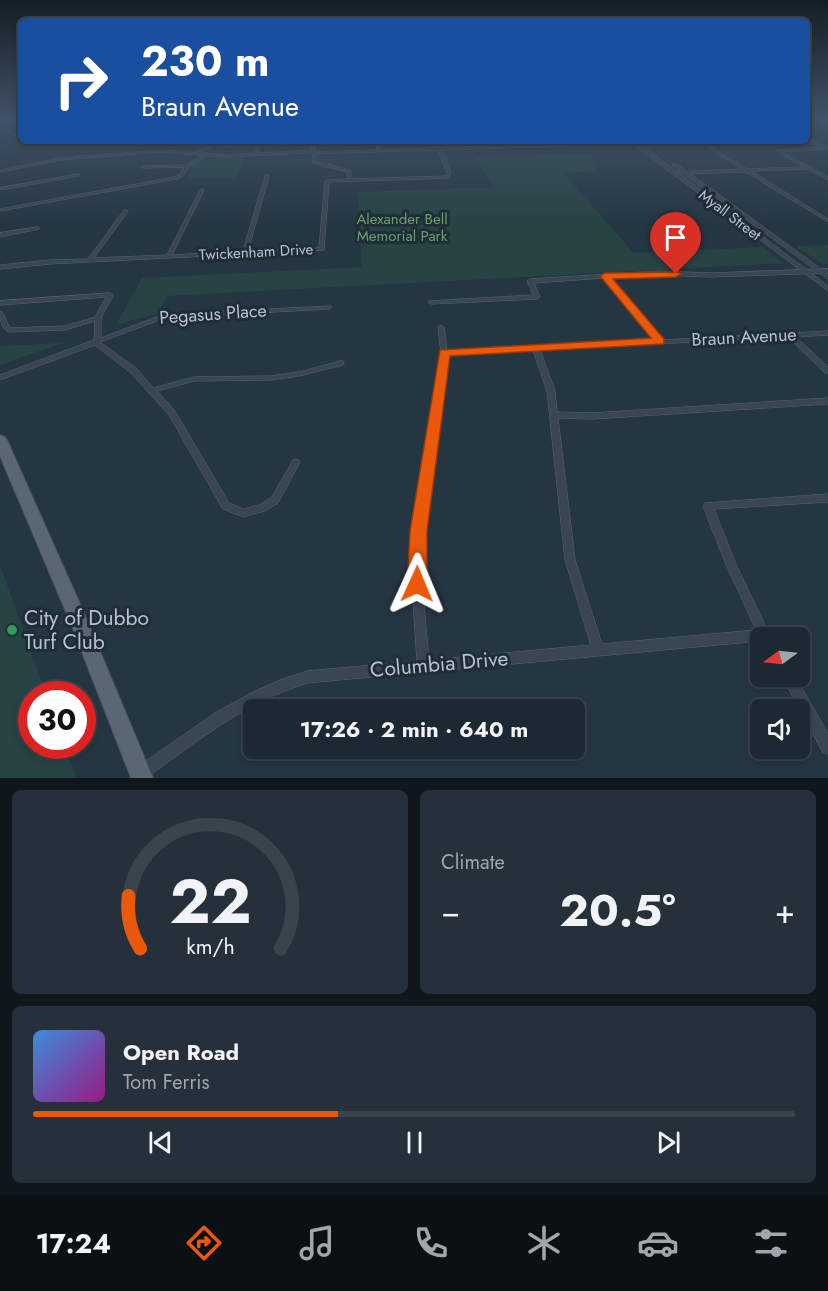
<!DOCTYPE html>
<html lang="en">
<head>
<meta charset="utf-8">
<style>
  :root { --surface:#1c2832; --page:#25303a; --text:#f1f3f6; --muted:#a0a6ac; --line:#3a444d; --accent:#ea580c }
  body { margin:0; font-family:Jost,sans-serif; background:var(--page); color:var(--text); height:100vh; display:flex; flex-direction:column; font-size:22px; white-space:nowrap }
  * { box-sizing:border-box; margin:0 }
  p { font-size:20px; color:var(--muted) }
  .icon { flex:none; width:33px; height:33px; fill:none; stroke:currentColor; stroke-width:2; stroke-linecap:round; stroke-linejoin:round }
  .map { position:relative; height:778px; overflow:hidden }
  .side { display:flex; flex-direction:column; gap:12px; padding:12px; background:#0f161c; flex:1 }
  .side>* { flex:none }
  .banner { position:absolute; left:18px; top:18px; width:792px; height:126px; border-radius:9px; box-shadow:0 3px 9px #0003,0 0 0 2px var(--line); background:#1a4fa0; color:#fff; overflow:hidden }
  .needle { width:39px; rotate:255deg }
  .controls { position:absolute; left:750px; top:627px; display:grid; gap:12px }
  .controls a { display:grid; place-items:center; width:60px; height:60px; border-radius:9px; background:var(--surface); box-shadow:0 3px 9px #0003,0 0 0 2px var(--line); font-size:30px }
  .speed { position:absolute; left:18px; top:681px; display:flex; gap:12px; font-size:30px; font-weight:700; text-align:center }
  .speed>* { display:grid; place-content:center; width:78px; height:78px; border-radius:50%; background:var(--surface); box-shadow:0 3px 9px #0003,0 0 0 2px var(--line); line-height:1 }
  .speed .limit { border:9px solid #d22; background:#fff; color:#111 }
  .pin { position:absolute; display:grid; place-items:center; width:51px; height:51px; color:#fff; margin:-62px -26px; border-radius:50% 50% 50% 0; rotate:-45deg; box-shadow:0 0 6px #0007 }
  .pin .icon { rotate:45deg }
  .me { position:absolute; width:66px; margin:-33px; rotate:1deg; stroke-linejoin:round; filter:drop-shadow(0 0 4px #0008) }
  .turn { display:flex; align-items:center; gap:21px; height:126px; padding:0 24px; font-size:27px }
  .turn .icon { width:78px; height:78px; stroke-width:2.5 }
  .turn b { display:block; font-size:42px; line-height:51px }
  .big { font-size:45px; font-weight:700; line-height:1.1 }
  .side .tile { flex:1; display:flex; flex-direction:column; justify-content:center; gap:9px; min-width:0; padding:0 21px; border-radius:9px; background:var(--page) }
  .side .dial { align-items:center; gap:0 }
  .dial svg { height:156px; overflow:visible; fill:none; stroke:var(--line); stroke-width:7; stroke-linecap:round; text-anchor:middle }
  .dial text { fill:var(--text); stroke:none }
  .song { display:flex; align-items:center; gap:18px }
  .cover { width:72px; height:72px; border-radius:9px; background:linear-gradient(135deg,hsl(210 70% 55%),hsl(310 70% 35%)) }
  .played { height:6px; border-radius:3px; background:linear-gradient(90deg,var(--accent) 40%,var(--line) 40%) }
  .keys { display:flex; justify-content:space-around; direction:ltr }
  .heat { display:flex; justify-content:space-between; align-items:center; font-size:33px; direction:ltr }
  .side .tiles { flex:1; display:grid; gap:12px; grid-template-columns:1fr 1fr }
  .tile:last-child { grid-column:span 2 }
  .trip { position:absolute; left:243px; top:699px; width:342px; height:60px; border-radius:9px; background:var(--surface); box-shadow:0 3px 9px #0003,0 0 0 2px var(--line); font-weight:700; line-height:60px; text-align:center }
  .dock { display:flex; height:96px; justify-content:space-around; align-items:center; background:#0b1014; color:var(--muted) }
  .dock .icon { width:42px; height:42px }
  .dock .selected { color:var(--accent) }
  .dock b { font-size:27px; color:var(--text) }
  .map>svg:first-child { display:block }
  .green { fill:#284343 }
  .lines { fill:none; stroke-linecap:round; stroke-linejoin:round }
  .minor-casing { stroke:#58656f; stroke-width:1 }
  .tertiary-casing { stroke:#58656f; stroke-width:1 }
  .primary-casing { stroke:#44515b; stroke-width:2 }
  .minor { fill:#3a4752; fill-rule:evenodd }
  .tertiary { fill:#3a4752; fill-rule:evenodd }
  .primary { fill:#586772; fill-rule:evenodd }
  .route { fill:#ea580c; stroke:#983908; stroke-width:1.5 }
  .leisure-dot { fill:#2e9e5b; stroke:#1f2d37; stroke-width:2 }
  .labels { text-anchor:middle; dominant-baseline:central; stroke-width:6; stroke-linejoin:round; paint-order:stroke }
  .far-street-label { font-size:15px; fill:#b7c2cc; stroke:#1f2d37 }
  .far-park-label { font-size:15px; fill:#6d9e71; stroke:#1f2d37 }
  .street-label { font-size:18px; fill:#b7c2cc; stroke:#1f2d37 }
  .near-poi-label { font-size:21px; fill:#b7c2cc; stroke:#1f2d37; text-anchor:start }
  .near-street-label { font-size:21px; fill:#b7c2cc; stroke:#1f2d37 }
</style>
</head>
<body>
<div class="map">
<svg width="828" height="778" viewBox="0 0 828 778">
  <rect width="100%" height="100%" fill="#253643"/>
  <path class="green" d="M590 153 599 171 563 173 634 253 763 247 783 263 167 296 158 313 116 325 142 278 362 267 357 192 493 187 476 157Z
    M209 156H245L236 179 187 178 194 164Z
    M828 245V264H823L795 246Z
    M63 343 0 365V346Z
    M0 565 46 694H32V746H65L76 778H0Z"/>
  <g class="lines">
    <g class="minor-casing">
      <path id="minor" d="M21 119V121L0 125V123Z
        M821 120 828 123V125L820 122Z
        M3 128 21 136V138L2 130Z
        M807 137 826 147H828V149L782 152 828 177V180L808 169 751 171 828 219V222L746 172 675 174 673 173 675 172 742 169 697 141H701L747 169 804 167 776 151 778 150 822 147 807 139Z
        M26 141 39 143 89 141 39 145Z
        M312 141H316L315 151 313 152 311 151Z
        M374 141H378L381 151H379Z
        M433 141H437L439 148H437Z
        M498 141H502L505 147H503Z
        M214 143 233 146 231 147 215 145 197 154 194 153Z
        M440 149 442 150 451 173 448 178 329 182 324 250 50 264 0 269V265L50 260 88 259 124 210H126L128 211 94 258 167 255 200 190 202 189 204 190 172 255 243 251 265 176 267 175 269 176 248 251 319 248 325 181 327 180 348 179 347 172 313 163 312 153 315 154 316 161 350 170 352 179 446 176 447 173 438 150Z
        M206 153 209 154 189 167 183 176 177 179 0 211V209L175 177 180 174 184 167 143 168 141 167 143 166 186 165Z
        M78 174H79V176L0 190V188Z
        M37 227H39V229L0 237V233Z
        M828 269V273L710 277 659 275 610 278 662 340 828 331V335L796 337 828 367V373H825L788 337 540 350 555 391 557 412 592 413 828 398V404L592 419 558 418 575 560 602 644 756 630 725 562 703 506 705 503 828 494V502L714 509 735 562 771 638H760V641L307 683C294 688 280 692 268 698 224 719 185 750 146 778H136L134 773 136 768 215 713 257 690 283 679 307 671 417 661 412 584 413 531 441 353 438 327 439 326 441 325 444 327 447 351 655 340 604 278 534 283 540 297 537 299 431 304 428 302 429 301 533 295 527 281 530 279 659 271 710 273ZM533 350 547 391 565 560 591 645 429 660 422 584 423 531 447 355Z
        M110 293 113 295 101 318V338L164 314 331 306V308L329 309 165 318 100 342 137 369 153 388 194 377 270 376 299 372 340 361H343L344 363 343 365 299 376 270 380 194 381 157 391 175 411 229 503 243 509 259 505 272 497 293 460 296 459 299 460 300 462 278 503 265 511 243 517 223 509 169 415 131 373 95 345 0 380V375L94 340 95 321 65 330 8 332C1 328 0 318 0 311L3 313 10 328 65 326 95 317 106 297 0 305V301Z
        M782 676H795L828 734V754L823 752Z"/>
    </g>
    <g class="tertiary-casing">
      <path id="tertiary" d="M0 126 4 128V130L0 129Z
        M258 141H262L258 153 311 150 313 152 644 141V143H639L828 286V291L633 144 308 154 306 153 227 157 160 152 61 160 0 172V170L61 158 160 150 227 155 253 153Z
        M673 164H677L828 274V279L673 166Z"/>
    </g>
    <g class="primary-casing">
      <path id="primary" d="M0 435 5 437 7 440 84 613 153 778H131L69 619 0 456Z"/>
    </g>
    <use href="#minor" class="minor"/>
    <use href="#tertiary" class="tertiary"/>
    <use href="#primary" class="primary"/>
  </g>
  <linearGradient id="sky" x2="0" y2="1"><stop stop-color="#141e25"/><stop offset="0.52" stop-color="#405266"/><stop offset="1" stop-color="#405266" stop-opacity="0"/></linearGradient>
  <rect width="828" height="226" fill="url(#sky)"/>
  <path class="route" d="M679 272 681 274 676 277 613 279 664 339V344L450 356 427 531V584L424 590 417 592 410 590 407 584 410 531 440 350 651 338 600 276 605 273Z"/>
  <circle class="leisure-dot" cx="12" cy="630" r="6"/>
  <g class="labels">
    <g class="far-street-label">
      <text transform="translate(730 215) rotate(37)">Myall Street</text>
      <text transform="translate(256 252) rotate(-3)">Twickenham Drive</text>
    </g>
    <g class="far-park-label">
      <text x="402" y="219">Alexander Bell<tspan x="402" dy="17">Memorial Park</tspan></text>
    </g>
    <g class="street-label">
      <text transform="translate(213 314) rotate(-4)">Pegasus Place</text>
      <text transform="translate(744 337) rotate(-3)">Braun Avenue</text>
    </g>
    <g class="near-poi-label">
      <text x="24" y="618">City of Dubbo<tspan x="24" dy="24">Turf Club</tspan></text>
    </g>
    <g class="near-street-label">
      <text transform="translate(439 664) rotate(-5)">Columbia Drive</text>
    </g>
  </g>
</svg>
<div class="controls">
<a><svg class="needle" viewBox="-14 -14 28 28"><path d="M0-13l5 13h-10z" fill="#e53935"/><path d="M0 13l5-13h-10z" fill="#a0a6ac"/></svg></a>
<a><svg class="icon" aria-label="sound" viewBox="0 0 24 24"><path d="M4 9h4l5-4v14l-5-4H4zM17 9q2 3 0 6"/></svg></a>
</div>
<div class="speed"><div class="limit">30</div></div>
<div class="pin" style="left:676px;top:274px;background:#d93025"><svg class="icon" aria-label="arrive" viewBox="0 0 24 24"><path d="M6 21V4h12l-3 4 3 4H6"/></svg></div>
<svg class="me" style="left:417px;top:584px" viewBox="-20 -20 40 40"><path d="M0-17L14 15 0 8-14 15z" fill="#ea580c" stroke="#fff" stroke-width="4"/></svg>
<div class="trip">17:26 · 2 min · 640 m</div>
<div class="banner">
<div class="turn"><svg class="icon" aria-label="right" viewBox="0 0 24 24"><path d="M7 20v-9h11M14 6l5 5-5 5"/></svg><div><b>230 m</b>Braun Avenue</div></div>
</div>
</div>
<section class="side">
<div class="tiles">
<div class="tile dial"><svg viewBox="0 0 100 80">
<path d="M14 69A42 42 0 1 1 86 69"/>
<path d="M14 69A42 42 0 0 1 8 42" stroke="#ea580c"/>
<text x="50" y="56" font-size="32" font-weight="700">22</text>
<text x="50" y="72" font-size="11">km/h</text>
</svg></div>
<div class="tile"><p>Climate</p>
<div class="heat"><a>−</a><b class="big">20.5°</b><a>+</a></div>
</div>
<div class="tile">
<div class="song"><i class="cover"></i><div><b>Open Road</b><p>Tom Ferris</p></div></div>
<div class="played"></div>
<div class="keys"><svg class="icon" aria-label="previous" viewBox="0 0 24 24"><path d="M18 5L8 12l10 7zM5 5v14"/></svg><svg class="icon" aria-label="pause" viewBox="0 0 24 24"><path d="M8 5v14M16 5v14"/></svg><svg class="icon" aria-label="next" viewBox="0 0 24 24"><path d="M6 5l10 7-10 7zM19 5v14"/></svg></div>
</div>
</div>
</section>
<nav class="dock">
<b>17:24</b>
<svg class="icon selected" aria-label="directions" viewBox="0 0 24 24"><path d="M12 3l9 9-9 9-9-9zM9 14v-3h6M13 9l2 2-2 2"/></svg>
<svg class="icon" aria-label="music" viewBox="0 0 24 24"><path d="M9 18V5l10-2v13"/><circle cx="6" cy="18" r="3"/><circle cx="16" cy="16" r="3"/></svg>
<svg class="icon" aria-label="phone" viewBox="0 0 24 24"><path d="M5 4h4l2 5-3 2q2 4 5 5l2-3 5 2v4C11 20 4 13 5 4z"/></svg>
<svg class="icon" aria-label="climate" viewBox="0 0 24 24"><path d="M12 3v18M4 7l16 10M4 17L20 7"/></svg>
<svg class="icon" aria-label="car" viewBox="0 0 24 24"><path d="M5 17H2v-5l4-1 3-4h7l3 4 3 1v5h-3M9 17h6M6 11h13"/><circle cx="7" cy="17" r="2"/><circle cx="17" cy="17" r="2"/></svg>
<svg class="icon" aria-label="filters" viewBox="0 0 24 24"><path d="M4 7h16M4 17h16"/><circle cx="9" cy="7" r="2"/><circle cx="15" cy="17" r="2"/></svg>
</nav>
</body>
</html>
